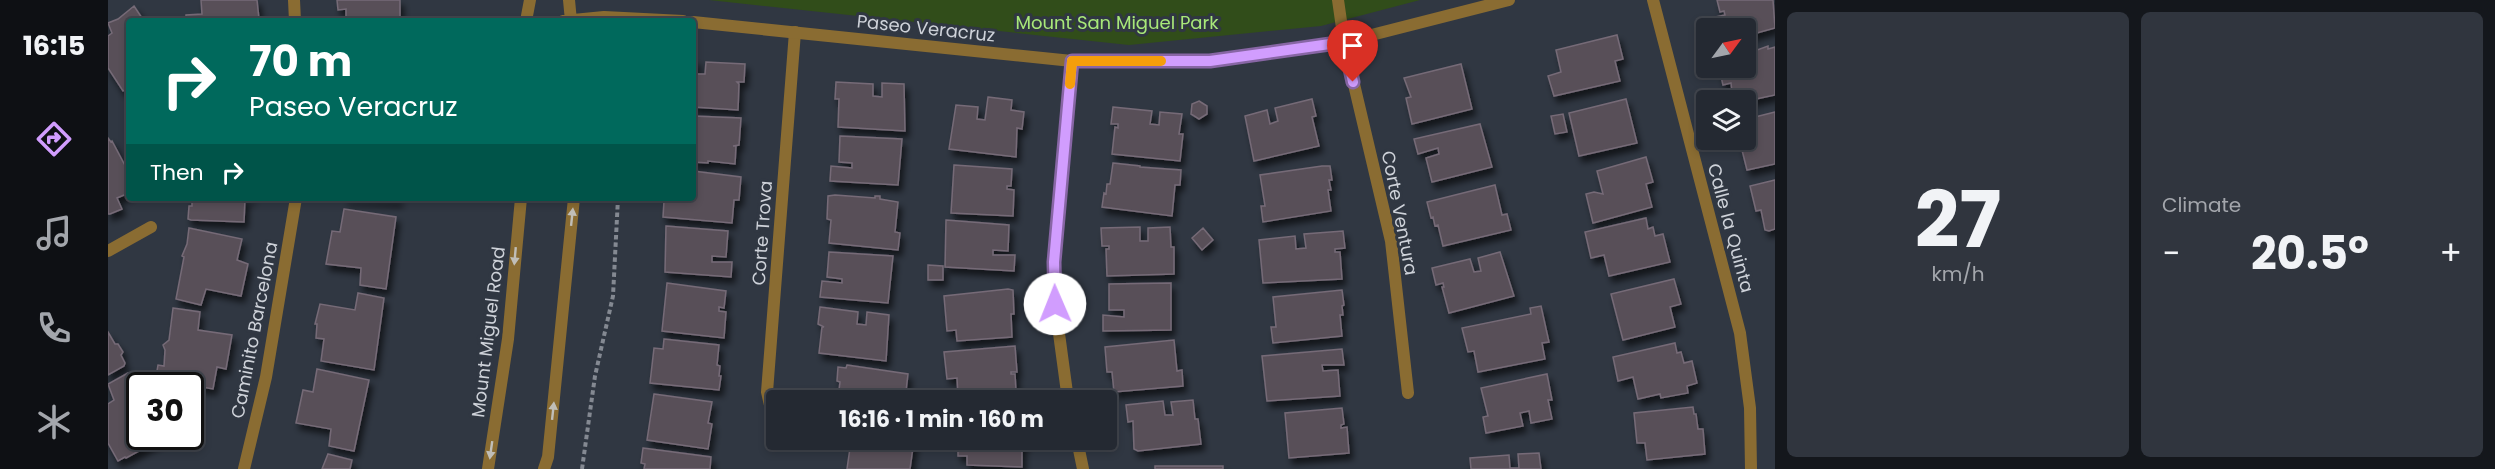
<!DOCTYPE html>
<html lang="en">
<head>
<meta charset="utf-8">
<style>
  :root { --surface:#242932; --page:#30353e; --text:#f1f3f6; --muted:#a3a6ac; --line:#41454d; --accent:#d19dfe }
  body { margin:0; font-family:Poppins,sans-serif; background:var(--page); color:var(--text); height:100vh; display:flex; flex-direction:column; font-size:22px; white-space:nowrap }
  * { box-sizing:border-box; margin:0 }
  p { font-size:20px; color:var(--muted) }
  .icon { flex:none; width:33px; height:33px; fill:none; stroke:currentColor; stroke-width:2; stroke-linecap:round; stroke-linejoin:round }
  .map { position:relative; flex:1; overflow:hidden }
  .sheet { display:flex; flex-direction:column; gap:12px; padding:12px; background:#14171c; width:720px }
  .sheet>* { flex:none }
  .guide { position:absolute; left:18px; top:18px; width:570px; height:183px; border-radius:6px; box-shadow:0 3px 9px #0003,0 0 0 2px var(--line); background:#00695c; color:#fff; overflow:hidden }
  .needle { width:39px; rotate:57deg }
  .buttons { position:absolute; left:1588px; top:18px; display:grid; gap:12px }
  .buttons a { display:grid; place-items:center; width:60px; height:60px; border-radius:6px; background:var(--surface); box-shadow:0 3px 9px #0003,0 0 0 2px var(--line); font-size:30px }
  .speed { position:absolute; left:18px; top:372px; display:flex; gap:12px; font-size:30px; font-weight:700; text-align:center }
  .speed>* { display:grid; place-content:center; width:78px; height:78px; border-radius:50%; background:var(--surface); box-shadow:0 3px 9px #0003,0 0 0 2px var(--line); line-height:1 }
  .speed .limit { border:3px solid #111; border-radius:9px; background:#fff; color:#111 }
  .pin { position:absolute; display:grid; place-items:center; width:51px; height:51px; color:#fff; margin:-62px -26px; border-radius:50% 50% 50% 0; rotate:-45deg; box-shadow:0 0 6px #0007 }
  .pin .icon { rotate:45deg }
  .me { position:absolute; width:66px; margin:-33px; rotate:359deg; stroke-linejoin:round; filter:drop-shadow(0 0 4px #0008) }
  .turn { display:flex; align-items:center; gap:21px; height:126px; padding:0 24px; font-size:27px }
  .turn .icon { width:78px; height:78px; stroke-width:2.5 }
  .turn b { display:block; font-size:42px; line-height:51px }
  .then { display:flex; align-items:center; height:57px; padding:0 24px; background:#0003; gap:12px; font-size:22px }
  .big { font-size:45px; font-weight:700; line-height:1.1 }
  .sheet .card { flex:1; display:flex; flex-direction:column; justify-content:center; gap:9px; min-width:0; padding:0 21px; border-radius:9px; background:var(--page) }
  .sheet .dial { align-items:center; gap:0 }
  .dial b { font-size:78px; line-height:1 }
  .heat { display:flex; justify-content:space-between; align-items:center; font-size:33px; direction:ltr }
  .sheet .tiles { flex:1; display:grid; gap:12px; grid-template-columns:repeat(2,1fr) }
  .trip { position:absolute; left:658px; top:390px; width:351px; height:60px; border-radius:6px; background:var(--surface); box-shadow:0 3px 9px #0003,0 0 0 2px var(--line); font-weight:700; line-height:60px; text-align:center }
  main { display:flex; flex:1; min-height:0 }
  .tabs { display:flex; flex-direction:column; width:108px; justify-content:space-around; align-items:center; background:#0e1014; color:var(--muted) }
  .tabs .icon { width:42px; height:42px }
  .tabs .active { color:var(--accent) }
  .tabs b { font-size:27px; color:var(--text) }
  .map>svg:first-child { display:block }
  .green { fill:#314d1a }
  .building { fill:#584f59; stroke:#766b77; stroke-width:1.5; filter:url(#shadow) }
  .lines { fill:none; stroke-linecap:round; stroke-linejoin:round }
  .path { stroke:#848992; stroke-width:4; stroke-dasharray:4.5 3; stroke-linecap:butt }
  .minor { stroke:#8a6c32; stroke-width:12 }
  .tertiary { stroke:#8a6c32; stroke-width:12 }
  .oneway { fill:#c0beb8 }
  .route-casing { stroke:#8866a5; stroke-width:15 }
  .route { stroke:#d19dfe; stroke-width:10 }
  .slow { stroke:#f59e0b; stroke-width:10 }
  .labels { text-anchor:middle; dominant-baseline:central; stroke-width:6; stroke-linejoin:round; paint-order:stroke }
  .park-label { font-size:18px; fill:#a8e879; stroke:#303742 }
  .street-label { font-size:18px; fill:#ced2d9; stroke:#303742 }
</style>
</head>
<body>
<main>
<nav class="tabs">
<b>16:15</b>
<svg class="icon active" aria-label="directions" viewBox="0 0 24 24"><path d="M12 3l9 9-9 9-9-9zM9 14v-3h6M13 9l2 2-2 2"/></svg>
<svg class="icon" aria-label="music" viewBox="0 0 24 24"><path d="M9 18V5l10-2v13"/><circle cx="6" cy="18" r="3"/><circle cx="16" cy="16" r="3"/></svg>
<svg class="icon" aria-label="phone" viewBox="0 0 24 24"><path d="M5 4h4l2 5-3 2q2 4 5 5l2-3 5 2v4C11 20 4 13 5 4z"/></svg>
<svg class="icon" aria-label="climate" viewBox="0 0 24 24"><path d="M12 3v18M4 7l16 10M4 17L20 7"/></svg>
</nav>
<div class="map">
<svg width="1667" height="469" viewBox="0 0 1667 469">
  <defs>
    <filter id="shadow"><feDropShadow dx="3.5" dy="6" stdDeviation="3" flood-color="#0009"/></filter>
  </defs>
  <rect width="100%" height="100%" fill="#303742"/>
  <path class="green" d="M601 0H1312L1213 26 1021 45Z"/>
  <path class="building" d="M93 0H149L151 19 150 21H78V15L94 14Z
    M229 0H292V21H238V9L230 10Z
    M1609 0H1665L1667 28 1638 36V28H1605L1602 18 1617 15 1616 11 1612 12Z
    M26 6 36 21H21V87L15 91 0 68V36L4 33 0 23 10 19Z
    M1509 35 1515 59 1507 61 1512 81 1446 96 1440 76 1453 72 1448 50Z
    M1660 46V49L1667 47V95L1639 101 1638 104V100H1625L1623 83 1615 85 1611 68H1638V54Z
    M585 60H589L588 74H597L598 62 637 64 636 82H629L631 84 630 110 585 107Z
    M1353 64 1364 109 1304 124 1298 98 1303 97 1296 78Z
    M728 82 765 84V96L774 97V83L796 84 797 131 730 127 731 99H727Z
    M880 97 904 100 903 110 916 112 914 129 909 128 908 157 841 149 848 105 870 107 869 119 877 120Z
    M1204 99 1208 116 1204 117 1211 146 1146 161 1137 116 1159 110 1162 124 1170 121 1167 108Z
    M1518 99 1529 143 1471 156 1461 113Z
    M1091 101 1099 106V114L1091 119 1083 114 1084 104Z
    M1005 107 1044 111 1042 124 1051 125 1052 112 1074 114 1071 134H1075L1072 161 1004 154 1007 127 1010 128V124H1003Z
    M1667 112V164L1639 170 1633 146 1646 143 1639 119Z
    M1455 114 1459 132 1447 134 1443 116Z
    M585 116 633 118 631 145 625 146H628L627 164 600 161V163L585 162Z
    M1372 124 1384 167 1324 182 1318 158 1331 154 1330 148 1310 154 1306 139Z
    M732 136 794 139 790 185 722 181 723 166 744 168V163L731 162Z
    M0 138 3 142 4 141 21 173V193L9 198 14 209 2 214H0Z
    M1538 157 1545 182 1538 184 1544 207 1485 223 1478 194 1486 192 1495 194 1489 171Z
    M1005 163 1032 166V167L1073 170 1072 185H1067L1064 216 994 207 996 193 998 194 999 184H1002Z
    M846 165 904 169 903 186H899V189L906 190 905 216 843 213Z
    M1214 166H1222L1224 180H1221L1223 190H1220L1223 211 1155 222 1153 206H1157L1152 175Z
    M585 171 633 177 631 200H626L624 223 555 217 556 201H561L562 198H585Z
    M1667 180V229L1661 231 1657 230 1653 210 1648 211 1642 186Z
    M1387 185 1394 215 1399 214 1403 230 1335 246 1330 225 1327 226 1325 217 1323 218 1319 202Z
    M727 195 767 198V196H772V199L790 202 787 232 792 233 790 250 721 243 723 220 719 219 720 196Z
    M82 198H145L137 199 136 222 83 220 80 219 81 206H84V203Z
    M237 198H291V201L237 199Z
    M236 209 288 217 278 289 252 285 253 268 218 264 224 231 232 232Z
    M1538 218 1540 229 1545 227 1547 236 1555 234 1562 262 1501 276 1496 255 1483 258 1477 232Z
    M838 220 901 225 900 251 885 250V255H907L906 271 837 267Z
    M558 226 620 231 618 257 604 256V262H624L623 277 557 272Z
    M1032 227V241H1040V228L1062 227 1063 247H1066V274L999 276 998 249H1001V246H994L993 228Z
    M81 228 134 239 129 260 140 264 133 296 98 289 93 305 68 299 76 257 74 256 79 244Z
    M1095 228 1105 240 1094 250 1084 238Z
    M1235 231 1237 248 1227 249V252H1232L1234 279 1155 283 1151 240 1187 236 1188 249 1198 248 1196 234Z
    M721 252 785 256 780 303 712 297 714 281 734 283V279L719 277Z
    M1392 252 1406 296 1341 313 1334 287H1336L1335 283 1328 285 1324 268 1362 259 1366 272 1373 271 1370 258Z
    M820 265 835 266V280H820Z
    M1566 279 1573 304 1562 307 1567 327 1515 340 1503 294Z
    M559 283 618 291 616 308 611 307V311L618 312 616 338 554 331Z
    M1063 283V330L995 331V315L1016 317V310H1001V284Z
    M900 289 905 290 906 314H903L904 337 849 341 848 330 839 331 836 296Z
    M1234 290 1236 305 1234 306 1235 315H1232L1234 336 1165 343 1163 327H1168L1165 297Z
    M250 293 276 298 266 370 213 361 216 339 208 338 209 324H207L212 304 247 310Z
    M1433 306 1441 342 1434 343 1437 359 1370 372 1366 351 1360 352 1354 328 1423 314 1422 308Z
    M712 307 750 312 749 324 758 325 759 312 781 315 778 361 711 353 714 327H716L710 324Z
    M65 308 92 312 90 330 124 335 118 369 109 367 105 389 53 380V378L48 377 50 365 56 366 57 350 55 345 61 340Z
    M0 332 7 344H10L15 352 13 355 17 363 16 366 0 375Z
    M556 339 611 345 609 365 612 366 611 376H613L611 390 542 383 546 348 555 349Z
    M1066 340 1069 371 1074 370 1075 386 1006 392 1004 372H999L997 347Z
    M1567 343 1569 353 1573 352 1576 363 1584 361 1589 383 1579 386 1580 393 1553 398 1552 394 1530 399 1525 377 1510 381 1505 357Z
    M907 346 909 372H903V374H907L908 391 850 396 849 378 839 379 836 352Z
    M1234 349 1236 365H1214L1215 371 1230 370 1232 396 1159 401 1154 356Z
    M739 365 800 374 797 400H732L733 390H731L732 382 729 381 730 367 738 368Z
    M209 369 261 380 246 451 221 446 223 429 188 423 195 390 205 392Z
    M20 373H23L32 386V436L57 437 18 458 17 457 10 461 0 443V404L6 400 0 384Z
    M1439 374 1444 400H1440L1444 419 1423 423 1421 411 1412 413 1415 426 1378 433 1375 417 1380 416 1373 388Z
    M546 394 604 402 600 423 604 424 600 449 539 440Z
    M1085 400 1087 419H1090L1093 444 1030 451 1026 449 1025 421 1020 422 1018 405 1055 401 1057 415H1065L1063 402Z
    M1585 407 1586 414H1588L1590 429H1595L1597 454 1539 460 1537 443H1529L1526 413Z
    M1234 408 1236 424 1233 425V428L1239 427 1241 453 1181 458 1177 413Z
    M747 440H806L802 469H739L742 448 749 449 750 446 746 445Z
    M850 440H917V444H914V467L859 465V456H850Z
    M535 448 603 457 602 469H536L537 464 533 463Z
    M1431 453 1433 469H1363L1362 458 1401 455 1402 468H1411L1410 454Z
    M220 454 244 460 242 469H214Z
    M1047 466H1115V469H1047Z"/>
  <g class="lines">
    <path class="path" d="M474 469 487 376 505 296 510 198"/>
    <path class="minor" d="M186 0 187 21
      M1230 0 1236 42 1283 241 1300 393
      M1545 0 1632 333 1642 408 1643 469
      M0 251 43 227
      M960 400 947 304 946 263 964 61
      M669 436 659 392 687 32
      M969 440 975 469
      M136 469 158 377 188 198"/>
    <path class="tertiary" d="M461 0 463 21
      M418 21 422 0
      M455 21 496 17 575 21
      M585 22 964 61H1102L1236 42 1401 0
      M380 469 400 339 413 198
      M436 469 440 457 466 198"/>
  </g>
  <defs><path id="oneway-solid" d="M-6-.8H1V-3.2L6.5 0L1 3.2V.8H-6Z" transform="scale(1.5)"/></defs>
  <g class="oneway">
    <use href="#oneway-solid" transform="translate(464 217) rotate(-84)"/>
    <use href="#oneway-solid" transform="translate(407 256) rotate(95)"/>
    <use href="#oneway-solid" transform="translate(445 411) rotate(-84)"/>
    <use href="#oneway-solid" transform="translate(383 450) rotate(98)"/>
  </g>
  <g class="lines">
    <g class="route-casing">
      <path id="route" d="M947 304 946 262 964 61H1102L1236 42 1245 82"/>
    </g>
    <use href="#route" class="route"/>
    <path class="slow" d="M962 84 964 61H1053"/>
  </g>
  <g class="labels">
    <g class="park-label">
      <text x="1009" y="22">Mount San Miguel Park</text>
    </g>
    <g class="street-label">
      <text transform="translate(818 28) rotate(6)">Paseo Veracruz</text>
      <text transform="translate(1292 213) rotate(79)">Corte Ventura</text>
      <text transform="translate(1623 228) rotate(75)">Calle la Quinta</text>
      <text transform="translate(654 233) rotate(-86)">Corte Trova</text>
      <text transform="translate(146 330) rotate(-79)">Caminito Barcelona</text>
      <text transform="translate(380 332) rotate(-83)">Mount Miguel Road</text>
    </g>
  </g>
</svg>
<div class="buttons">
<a><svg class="needle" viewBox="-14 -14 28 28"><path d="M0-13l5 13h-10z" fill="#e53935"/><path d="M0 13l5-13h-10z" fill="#a3a6ac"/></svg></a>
<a><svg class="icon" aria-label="layers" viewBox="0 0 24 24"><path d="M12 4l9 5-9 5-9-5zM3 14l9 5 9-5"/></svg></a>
</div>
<div class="speed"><div class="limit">30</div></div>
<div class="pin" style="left:1245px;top:82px;background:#d93025"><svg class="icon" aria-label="arrive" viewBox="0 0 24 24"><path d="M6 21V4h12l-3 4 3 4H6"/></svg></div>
<svg class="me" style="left:947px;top:304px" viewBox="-20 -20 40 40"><circle r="19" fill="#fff"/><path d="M0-13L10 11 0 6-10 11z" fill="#d19dfe"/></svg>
<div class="trip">16:16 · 1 min · 160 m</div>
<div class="guide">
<div class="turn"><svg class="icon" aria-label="right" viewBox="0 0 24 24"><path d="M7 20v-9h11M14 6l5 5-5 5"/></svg><div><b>70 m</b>Paseo Veracruz</div></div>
<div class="then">Then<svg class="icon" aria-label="right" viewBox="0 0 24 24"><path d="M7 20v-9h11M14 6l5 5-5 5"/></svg></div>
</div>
</div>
<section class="sheet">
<div class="tiles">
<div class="card dial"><b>27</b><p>km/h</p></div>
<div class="card"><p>Climate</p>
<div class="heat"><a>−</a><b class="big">20.5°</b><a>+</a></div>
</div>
</div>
</section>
</main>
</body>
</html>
